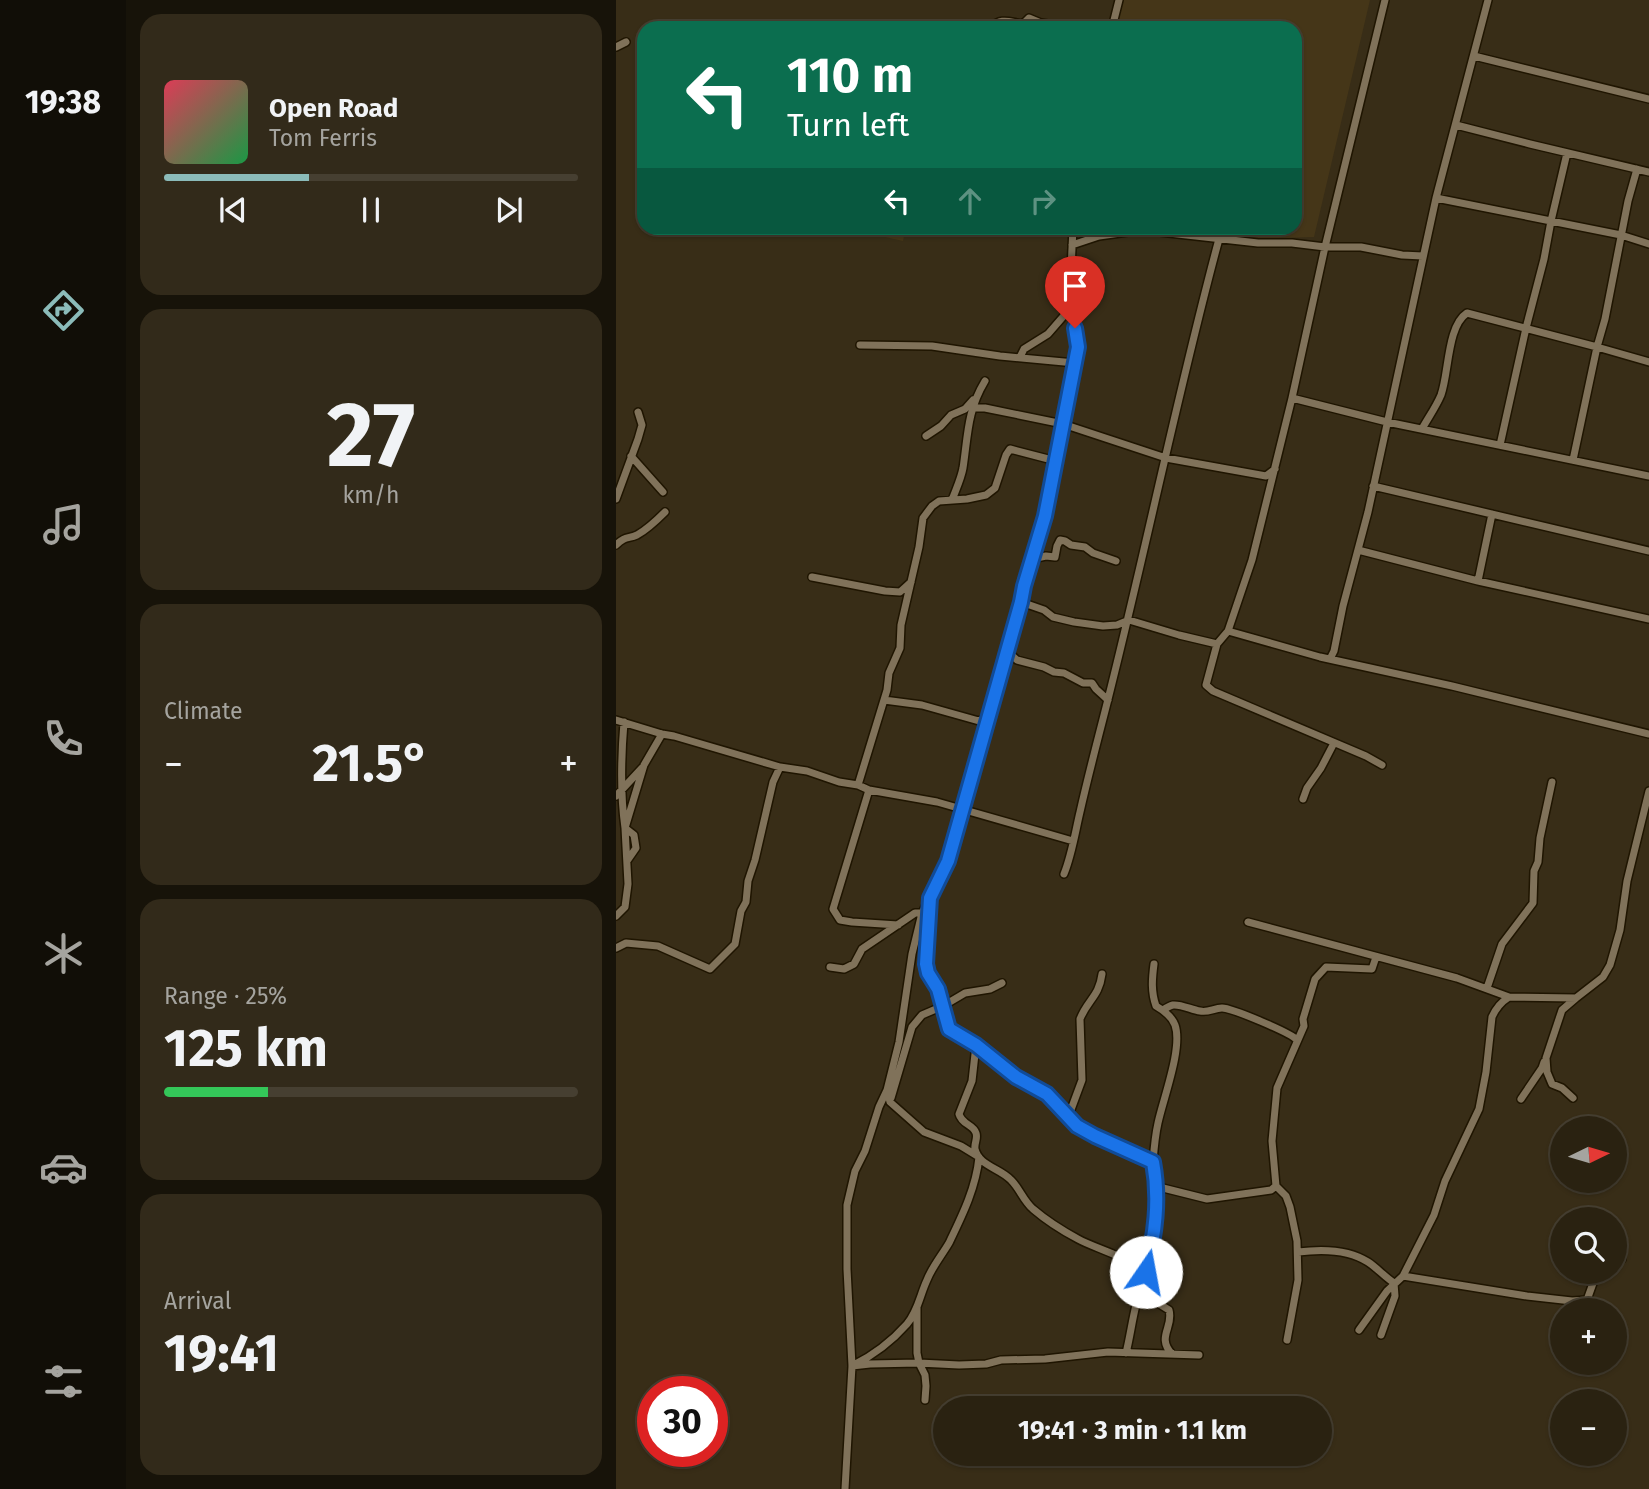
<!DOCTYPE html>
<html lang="en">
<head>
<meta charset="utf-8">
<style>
  :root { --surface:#2a2211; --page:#322a1a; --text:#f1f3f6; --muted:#a5a49f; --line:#463f31; --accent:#8bbbb9 }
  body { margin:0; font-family:"Fira Sans",sans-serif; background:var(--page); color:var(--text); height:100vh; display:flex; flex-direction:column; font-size:26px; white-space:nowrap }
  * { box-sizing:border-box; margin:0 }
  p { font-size:23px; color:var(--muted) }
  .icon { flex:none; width:38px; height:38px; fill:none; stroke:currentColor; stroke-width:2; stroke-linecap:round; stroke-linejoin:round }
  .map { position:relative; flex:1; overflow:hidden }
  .panel { display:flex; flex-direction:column; gap:14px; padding:14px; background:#171309; width:490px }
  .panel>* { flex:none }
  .banner { position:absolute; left:21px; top:21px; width:665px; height:214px; border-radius:21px; box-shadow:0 2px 5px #0004,0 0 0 2px var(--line); background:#0b6e4f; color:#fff; overflow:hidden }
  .needle { width:46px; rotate:85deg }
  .tools { position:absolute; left:934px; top:1116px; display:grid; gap:14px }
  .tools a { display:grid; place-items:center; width:77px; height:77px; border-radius:50%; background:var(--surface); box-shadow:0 2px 5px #0004,0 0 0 2px var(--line); font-size:35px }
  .speed { position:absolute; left:21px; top:1376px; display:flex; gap:14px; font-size:35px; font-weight:700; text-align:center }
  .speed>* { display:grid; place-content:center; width:91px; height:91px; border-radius:50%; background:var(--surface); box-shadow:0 2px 5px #0004,0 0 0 2px var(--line); line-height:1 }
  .speed .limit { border:10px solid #d22; background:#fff; color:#111 }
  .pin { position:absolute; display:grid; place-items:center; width:60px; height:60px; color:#fff; margin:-72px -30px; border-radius:50% 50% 50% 0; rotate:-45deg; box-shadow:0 0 7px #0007 }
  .pin .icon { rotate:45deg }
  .me { position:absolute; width:77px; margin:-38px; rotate:12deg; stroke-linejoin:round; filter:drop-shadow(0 0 5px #0008) }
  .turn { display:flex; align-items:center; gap:24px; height:147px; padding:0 35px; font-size:32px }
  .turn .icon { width:91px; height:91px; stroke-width:2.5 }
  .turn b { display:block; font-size:49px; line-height:60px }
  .lanes { display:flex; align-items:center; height:66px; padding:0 35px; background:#0003; justify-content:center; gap:35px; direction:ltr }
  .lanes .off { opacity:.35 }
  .big { font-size:52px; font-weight:700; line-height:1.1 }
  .panel .card { flex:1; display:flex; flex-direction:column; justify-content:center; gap:10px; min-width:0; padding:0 24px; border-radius:21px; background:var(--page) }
  .panel .dial { align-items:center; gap:0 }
  .dial b { font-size:91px; line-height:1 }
  .song { display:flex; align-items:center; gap:21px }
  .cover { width:84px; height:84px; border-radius:10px; background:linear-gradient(135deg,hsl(350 70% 55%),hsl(140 70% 35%)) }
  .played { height:7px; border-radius:4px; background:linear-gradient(90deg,var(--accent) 35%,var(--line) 35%) }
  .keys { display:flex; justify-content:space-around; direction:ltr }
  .heat { display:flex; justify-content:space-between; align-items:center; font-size:38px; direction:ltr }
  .charge { height:10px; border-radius:5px; background:linear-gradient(90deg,#34c759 25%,var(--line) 0) }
  .trip { position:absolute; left:317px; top:1396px; width:399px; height:70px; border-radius:35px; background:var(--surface); box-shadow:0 2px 5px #0004,0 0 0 2px var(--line); font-weight:700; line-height:70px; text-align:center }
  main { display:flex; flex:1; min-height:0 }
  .tab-bar { display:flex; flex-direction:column; width:126px; justify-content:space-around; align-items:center; background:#110e07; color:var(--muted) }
  .tab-bar .icon { width:49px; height:49px }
  .tab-bar .current { color:var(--accent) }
  .tab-bar b { font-size:32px; color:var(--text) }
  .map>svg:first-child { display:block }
  .built { fill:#453618 }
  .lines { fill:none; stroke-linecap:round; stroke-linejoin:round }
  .street-casing { stroke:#1f1501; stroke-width:10 }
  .street { stroke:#80725a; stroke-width:7 }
  .route-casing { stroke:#114b97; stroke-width:18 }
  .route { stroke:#1a73e8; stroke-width:12 }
</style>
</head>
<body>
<main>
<nav class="tab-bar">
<b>19:38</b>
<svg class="icon current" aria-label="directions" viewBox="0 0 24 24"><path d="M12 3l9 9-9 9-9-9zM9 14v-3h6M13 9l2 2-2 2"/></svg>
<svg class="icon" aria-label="music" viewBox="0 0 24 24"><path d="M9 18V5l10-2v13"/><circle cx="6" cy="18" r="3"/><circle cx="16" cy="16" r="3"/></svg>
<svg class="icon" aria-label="phone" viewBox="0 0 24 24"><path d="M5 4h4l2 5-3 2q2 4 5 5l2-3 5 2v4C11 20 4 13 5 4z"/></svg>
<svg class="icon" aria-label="climate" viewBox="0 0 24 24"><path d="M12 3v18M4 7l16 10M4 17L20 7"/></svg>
<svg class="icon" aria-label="car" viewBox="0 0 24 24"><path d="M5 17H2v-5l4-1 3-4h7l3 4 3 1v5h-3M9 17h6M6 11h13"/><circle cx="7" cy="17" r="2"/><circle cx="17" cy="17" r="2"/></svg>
<svg class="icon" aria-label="filters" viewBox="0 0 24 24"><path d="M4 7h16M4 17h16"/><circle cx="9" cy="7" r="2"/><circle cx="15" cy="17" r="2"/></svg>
</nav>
<section class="panel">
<div class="card">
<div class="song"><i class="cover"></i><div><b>Open Road</b><p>Tom Ferris</p></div></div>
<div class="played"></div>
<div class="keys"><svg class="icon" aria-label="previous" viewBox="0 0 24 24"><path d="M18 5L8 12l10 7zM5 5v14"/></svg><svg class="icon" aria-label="pause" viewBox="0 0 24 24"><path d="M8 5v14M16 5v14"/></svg><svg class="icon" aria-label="next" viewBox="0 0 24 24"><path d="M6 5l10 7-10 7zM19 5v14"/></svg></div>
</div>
<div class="card dial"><b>27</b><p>km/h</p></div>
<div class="card"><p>Climate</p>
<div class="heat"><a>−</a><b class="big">21.5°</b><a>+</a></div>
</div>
<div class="card"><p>Range · 25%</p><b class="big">125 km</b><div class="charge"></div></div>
<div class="card"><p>Arrival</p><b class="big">19:41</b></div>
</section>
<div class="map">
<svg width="1033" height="1489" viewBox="0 0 1033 1489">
  <rect width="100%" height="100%" fill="#382d17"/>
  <path class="built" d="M503 0H754L698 237 620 239 548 228H679V28H496Z
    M228 228H290L287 241Z"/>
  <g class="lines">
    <g class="street-casing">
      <path id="street" d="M769 0 709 247 676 398 771 422 1033 476
        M373 28C387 17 392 22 407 24L413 18 425 23 438 25 442 28
        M496 28 503 0
        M0 47 10 42
        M858 56 1033 99
        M840 125 914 144 1033 172
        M820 198 1005 235 1033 244
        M456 245 483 236 526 230 642 243H676L709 247H745L786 255 807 256
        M244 345 316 346 384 356 459 363
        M404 357 408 349 432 334 452 311 457 309
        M676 398 636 560 612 631 601 644 590 685 597 691 750 756 766 765
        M356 408H369L447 424 550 458 650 476 659 469
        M806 429C812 418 820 407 825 395 833 373 831 326 851 313L981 347 1033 362
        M310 436 325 426 335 415 349 409 357 400
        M884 445 910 328 928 259 935 221 951 153
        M15 456 47 492
        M957 460 981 347 989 319 1012 201 1021 169
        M757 486 1033 551
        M0 499 22 439 26 425 22 412
        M336 500C340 489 345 479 347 468 352 435 351 411 369 381
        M0 545C9 536 12 539 21 535 32 529 41 520 49 512
        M742 550 862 581 1033 619
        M416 559 430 556 439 557 441 546 444 540 449 541 455 545 469 547 477 553 500 561
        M196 577 269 591 284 592 295 582
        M862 581 876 514
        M405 602 428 610 437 617 458 622 487 626 501 625 513 620 563 635 601 644
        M612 631 704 657 836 686 1033 734
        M391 651 401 660 428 667 438 672 448 673 467 683H476L480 689 492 700
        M714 659 718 651 727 606 752 512 820 198 872 0
        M268 700 306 705 363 721 374 716
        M0 720 46 734 58 736 164 767
        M8 722C5 758 4 793 9 828L18 835 20 848 11 861
        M242 785 253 790 321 802 457 841
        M253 790 217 909 224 920 236 922 282 925
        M0 796 26 768
        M687 799 691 788 705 768 718 743
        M448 874C456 854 459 833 464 812 471 781 479 750 487 719 528 560 560 398 603 239
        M314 902 311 964 312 973 322 989 333 1029 378 1058 400 1077 431 1094 461 1126 479 1136 537 1162C547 1216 533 1254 520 1305 516 1321 514 1337 510 1353
        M0 916 9 907 12 884 9 828 28 765 46 734
        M632 922 841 978 893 997
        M0 948 10 943 42 946 94 969 119 944 125 911 130 902 132 881 139 860 157 782 164 767 191 771 223 782 242 785 271 690 273 673 284 648 285 625 303 547 307 518 316 506 323 501 351 499 370 495 379 488 390 455 394 449 440 461 462 347 454 289 457 228
        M214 967 228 969 238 964 246 949 299 913H306
        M871 988 886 944 917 903 918 871 922 862 924 838 936 782
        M547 1010C550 1008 553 1006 557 1005 565 1004 576 1010 584 1011 592 1013 598 1008 606 1008 616 1008 675 1033 681 1040
        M360 1045 356 1081 343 1114C346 1125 357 1124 360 1133 362 1139 358 1143 359 1149 363 1166 384 1168 395 1180 404 1189 407 1200 417 1209 431 1221 447 1231 462 1239 473 1245 486 1249 497 1254 509 1259 520 1265 530 1272
        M271 1090 274 1102 308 1132 345 1146 363 1157C360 1188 346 1216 333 1243 326 1255 316 1267 311 1280 304 1295 302 1311 291 1324 276 1341 256 1356 236 1366L254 1364 303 1363 343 1365 370 1364 385 1360 429 1359 492 1352 583 1355
        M275 1098 296 1027 306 1015 327 1006 349 993 374 989 386 983
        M957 1098 946 1088 936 1084 931 1072 930 1058 946 1010 960 998
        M905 1099 926 1068 928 1062
        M453 1115 466 1080 464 1019C472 999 483 997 486 974
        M537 1162C538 1149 539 1136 542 1123 547 1099 567 1048 559 1025 556 1017 547 1010 540 1006 535 992 536 979 538 964
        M547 1188 591 1199 655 1190 660 1186
        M682 1252C705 1249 732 1249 752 1262 761 1268 769 1277 778 1283L779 1296 765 1335
        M999 1255 1006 1259
        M787 1276 911 1296 956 1301 971 1300 981 1272
        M526 1287 537 1300 553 1310C558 1327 540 1337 556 1354
        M301 1307V1353L303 1363 309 1375 310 1386 309 1400
        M743 1330 771 1291 787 1276 818 1215 829 1181 863 1109 870 1072 876 1017C880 1008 885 1002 893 997L960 998 987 977 994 965 1004 930 1011 881 1033 791
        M671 1340 682 1280 681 1241 674 1207 670 1196 660 1186 656 1141 661 1088 688 1026 687 1019 699 979 710 967 756 969 760 957
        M229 1489 236 1366 231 1269V1205L239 1171 249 1151 263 1107 271 1090 283 1042 296 954 306 913 332 861 405 602 408 586 429 516 440 461"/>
    </g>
    <use href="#street" class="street"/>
  </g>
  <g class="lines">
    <g class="route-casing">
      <path id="route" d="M459 328 462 347 429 516 408 586 405 602 332 861 314 898 310 964 312 973 322 989 333 1029 360 1045 400 1077 431 1094 461 1126 479 1136 537 1162C544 1200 539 1235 530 1272"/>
    </g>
    <use href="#route" class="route"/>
  </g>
</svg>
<div class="tools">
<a><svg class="needle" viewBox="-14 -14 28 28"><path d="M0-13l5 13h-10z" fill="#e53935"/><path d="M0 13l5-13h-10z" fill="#a5a49f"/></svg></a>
<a><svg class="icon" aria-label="search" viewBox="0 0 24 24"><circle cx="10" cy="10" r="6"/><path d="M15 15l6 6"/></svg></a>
<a>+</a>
<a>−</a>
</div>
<div class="speed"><div class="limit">30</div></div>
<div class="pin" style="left:459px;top:328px;background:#d93025"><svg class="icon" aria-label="arrive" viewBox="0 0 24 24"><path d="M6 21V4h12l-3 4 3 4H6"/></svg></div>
<svg class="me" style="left:530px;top:1272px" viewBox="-20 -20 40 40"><circle r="19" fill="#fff"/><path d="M0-13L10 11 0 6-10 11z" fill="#1a73e8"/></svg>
<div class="trip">19:41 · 3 min · 1.1 km</div>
<div class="banner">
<div class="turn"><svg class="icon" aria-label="left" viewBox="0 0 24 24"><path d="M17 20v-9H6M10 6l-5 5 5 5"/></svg><div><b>110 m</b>Turn left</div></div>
<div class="lanes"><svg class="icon" aria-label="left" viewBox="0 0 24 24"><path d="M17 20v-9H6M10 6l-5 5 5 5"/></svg><svg class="icon off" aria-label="ahead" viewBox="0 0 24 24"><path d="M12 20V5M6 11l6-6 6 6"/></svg><svg class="icon off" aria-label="right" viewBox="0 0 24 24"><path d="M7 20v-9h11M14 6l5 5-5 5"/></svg></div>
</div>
</div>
</main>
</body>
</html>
